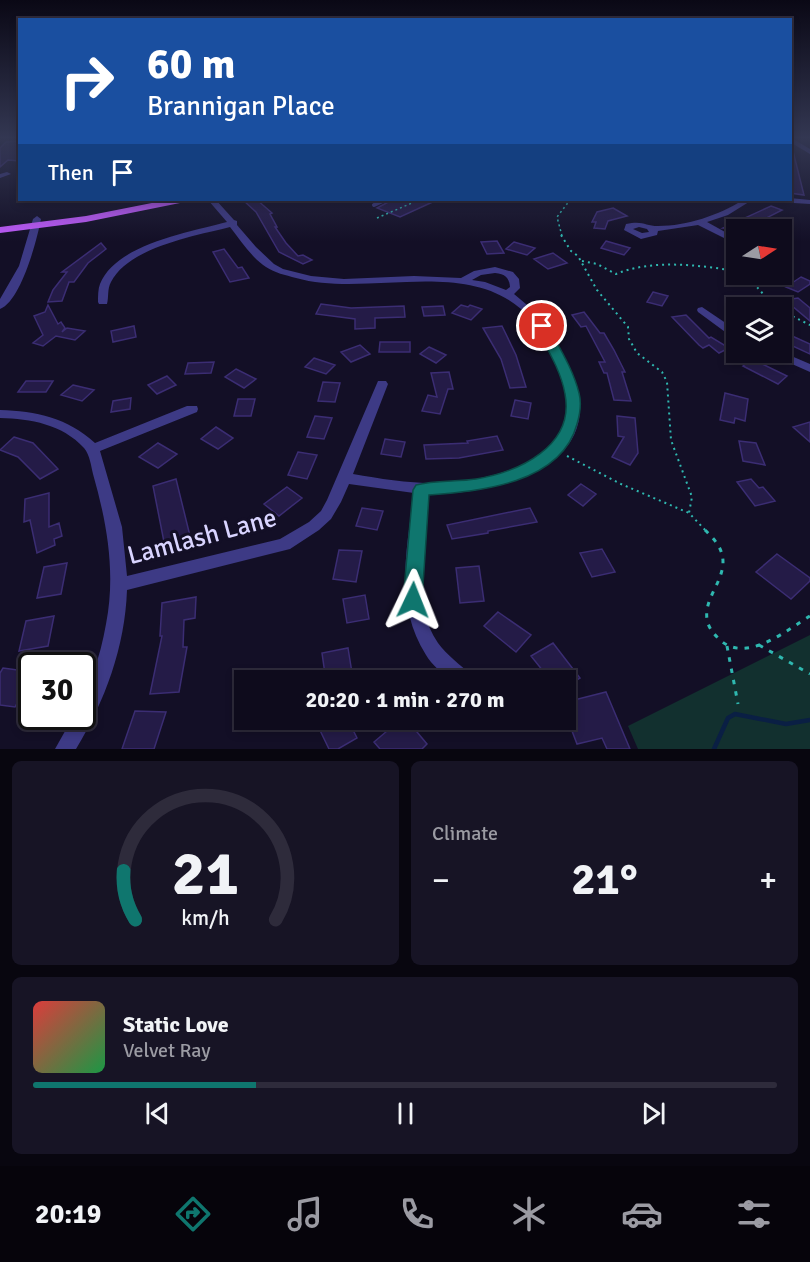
<!DOCTYPE html>
<html lang="en">
<head>
<meta charset="utf-8">
<style>
  :root { --surface:#0e0b1c; --page:#171425; --text:#f1f3f6; --muted:#9b9ba3; --line:#2e2b3b; --accent:#0f766e }
  body { margin:0; font-family:Signika,sans-serif; background:var(--page); color:var(--text); height:100vh; display:flex; flex-direction:column; font-size:22px; white-space:nowrap }
  * { box-sizing:border-box; margin:0 }
  p { font-size:20px; color:var(--muted) }
  .icon { flex:none; width:33px; height:33px; fill:none; stroke:currentColor; stroke-width:2; stroke-linecap:round; stroke-linejoin:round }
  .map { position:relative; height:749px; overflow:hidden }
  .drawer { display:flex; flex-direction:column; gap:12px; padding:12px; background:#08060f; flex:1 }
  .drawer>* { flex:none }
  .banner { position:absolute; left:18px; top:18px; width:774px; height:183px; border-radius:0px; box-shadow:0 3px 9px #0003,0 0 0 2px var(--line); background:#1a4fa0; color:#fff; overflow:hidden }
  .needle { width:39px; rotate:78deg }
  .buttons { position:absolute; left:726px; top:219px; display:grid; gap:12px }
  .buttons a { display:grid; place-items:center; width:66px; height:66px; border-radius:0px; background:var(--surface); box-shadow:0 3px 9px #0003,0 0 0 2px var(--line); font-size:30px }
  .speed { position:absolute; left:18px; top:652px; display:flex; gap:12px; font-size:30px; font-weight:700; text-align:center }
  .speed>* { display:grid; place-content:center; width:78px; height:78px; border-radius:50%; background:var(--surface); box-shadow:0 3px 9px #0003,0 0 0 2px var(--line); line-height:1 }
  .speed .limit { border:3px solid #111; border-radius:9px; background:#fff; color:#111 }
  .pin { position:absolute; display:grid; place-items:center; width:51px; height:51px; color:#fff; margin:-26px; border:3px solid #fff; border-radius:50%; box-shadow:0 2px 6px #0007 }
  .me { position:absolute; width:66px; margin:-33px; rotate:2deg; stroke-linejoin:round; filter:drop-shadow(0 0 4px #0008) }
  .turn { display:flex; align-items:center; gap:21px; height:126px; padding:0 30px; font-size:27px }
  .turn .icon { width:78px; height:78px; stroke-width:2.5 }
  .turn b { display:block; font-size:42px; line-height:51px }
  .then { display:flex; align-items:center; height:57px; padding:0 30px; background:#0003; gap:12px; font-size:22px }
  .big { font-size:45px; font-weight:700; line-height:1.1 }
  .drawer .widget { flex:1; display:flex; flex-direction:column; justify-content:center; gap:9px; min-width:0; padding:0 21px; border-radius:9px; background:var(--page) }
  .drawer .dial { align-items:center; gap:0 }
  .dial svg { height:156px; overflow:visible; fill:none; stroke:var(--line); stroke-width:7; stroke-linecap:round; text-anchor:middle }
  .dial text { fill:var(--text); stroke:none }
  .song { display:flex; align-items:center; gap:18px }
  .cover { width:72px; height:72px; border-radius:9px; background:linear-gradient(135deg,hsl(0 70% 55%),hsl(140 70% 35%)) }
  .played { height:6px; border-radius:3px; background:linear-gradient(90deg,var(--accent) 30%,var(--line) 30%) }
  .keys { display:flex; justify-content:space-around; direction:ltr }
  .heat { display:flex; justify-content:space-between; align-items:center; font-size:33px; direction:ltr }
  .drawer .tiles { flex:1; display:grid; gap:12px; grid-template-columns:1fr 1fr }
  .widget:last-child { grid-column:span 2 }
  .trip { position:absolute; left:234px; top:670px; width:342px; height:60px; border-radius:0px; background:var(--surface); box-shadow:0 3px 9px #0003,0 0 0 2px var(--line); font-weight:700; line-height:60px; text-align:center }
  .tabs { display:flex; height:96px; justify-content:space-around; align-items:center; background:#06040b; color:var(--muted) }
  .tabs .icon { width:42px; height:42px }
  .tabs .selected { color:var(--accent) }
  .tabs b { font-size:27px; color:var(--text) }
  .map>svg:first-child { display:block }
  .green { fill:#12302f }
  .lines { fill:none; stroke-linecap:round; stroke-linejoin:round }
  .stream { stroke:#0a1f44; stroke-width:4.5 }
  .building { fill:#241b47; stroke:#3b2d73; stroke-width:1.5 }
  .path-far2 { stroke:#2fb8b0; stroke-width:1.5; stroke-dasharray:2 3; stroke-linecap:butt }
  .path-far1 { stroke:#2fb8b0; stroke-width:2; stroke-dasharray:2 4; stroke-linecap:butt }
  .path { stroke:#2fb8b0; stroke-width:3; stroke-dasharray:4.5 7; stroke-linecap:butt }
  .service { stroke:#3d3a85; stroke-width:4 }
  .minor { fill:#3d3a85; fill-rule:evenodd }
  .primary { fill:#c25bff; fill-rule:evenodd }
  .route { fill:#0f766e; stroke:#0a4d48; stroke-width:1.5 }
  .labels { text-anchor:middle; dominant-baseline:central; stroke-width:6; stroke-linejoin:round; paint-order:stroke }
  .near-street-label { font-size:26px; fill:#d9d4ff; stroke:#130f26 }
</style>
</head>
<body>
<div class="map">
<svg width="810" height="749" viewBox="0 0 810 749">
  <rect width="100%" height="100%" fill="#130f26"/>
  <path class="green" d="M810 635V749H638L628 726Z"/>
  <g class="lines">
    <path class="stream" d="M714 749 728 718 735 714 786 724 810 720"/>
  </g>
  <path class="building" d="M20 141V161L8 160 0 167V148L6 142Z
    M790 151H793L804 195 790 193Z
    M243 200H257L264 206 272 213 270 214 277 227H275L286 243 298 256 303 255 312 260 303 264 279 252 256 212Z
    M392 200H437L400 217 377 208Z
    M771 206 782 210 743 230 723 228Z
    M613 208 627 216 608 221 605 229 594 228 596 222H592L597 212Z
    M497 241 504 253 487 254 481 242Z
    M606 241 630 248 624 255 601 248Z
    M514 242 535 248 527 255 506 249Z
    M101 243 106 249 88 263 74 282H69L62 301 48 302 53 290 67 272H62Z
    M224 249 238 268 242 267 249 278 230 282 213 252Z
    M553 253 567 263 548 269 534 259Z
    M801 277 810 281V284L798 292 786 287Z
    M653 292 668 296 662 306 647 302Z
    M798 298 810 308V321L785 300Z
    M321 304 351 308 404 306 405 317 375 318V328L355 329V319L316 314Z
    M48 305 58 324 61 322 65 328 62 332 67 328 85 331 75 340 56 336 43 346 33 343 43 335 34 316 45 312Z
    M461 305 468 307 470 305 482 309 471 320 452 313Z
    M443 306 445 315 424 316 422 307Z
    M584 312 600 333H604L614 350 625 372H622L631 401 614 400 607 373H604L599 362H605L586 326 581 327 572 315Z
    M686 315 709 338 711 337 729 348 719 353 709 345 703 348 699 345 672 317Z
    M134 326 136 337 113 342 111 331Z
    M502 326 516 355 526 387 510 388 501 359 483 328Z
    M790 335 810 344V354L782 341Z
    M380 342H410V352H379Z
    M360 345 370 354 351 362 341 352Z
    M429 347 446 355 436 363 420 354Z
    M314 358 335 365 326 374 305 367Z
    M752 359 787 376 778 384 743 366Z
    M214 362 211 373 185 374 188 363Z
    M236 369 256 379 244 388 225 377Z
    M449 372 453 389H448L440 414 422 411 428 395 437 397 431 373Z
    M167 376 176 385 157 394 148 385Z
    M26 381H53L46 392H18Z
    M323 382 340 383 335 402 318 401Z
    M73 385 94 390 82 401 61 395Z
    M725 393 748 399 745 421 735 418 734 423 720 420Z
    M131 398 130 409 111 412 113 401Z
    M238 399H255L251 416H234Z
    M515 400 531 403 528 419 511 416Z
    M315 416 332 418 324 439 307 437Z
    M617 416 635 418 638 453 630 465 612 457 624 437 618 436Z
    M810 422V442L793 427Z
    M216 427 233 438 218 449 201 439Z
    M497 436 503 450 459 458 426 459 424 445 468 443 467 441Z
    M14 437 33 443 58 469 40 479 18 457 0 450Z
    M385 439 405 442 401 457 381 454Z
    M739 441 756 443 765 465 743 461Z
    M158 443 177 454 158 468 139 457Z
    M298 452 317 455 307 479 288 475Z
    M176 479 191 540 165 547 153 486Z
    M751 479 759 488 763 487 775 501 755 506 737 482Z
    M581 484 596 494 583 506 568 495Z
    M287 487 302 498 279 516 264 504Z
    M49 493V527L59 523 62 536 54 539 55 545 37 553 30 520 24 522 25 499Z
    M362 508 383 511 377 530 356 526Z
    M530 508 537 522 488 531V533L452 539 447 525Z
    M602 549 615 572 592 577 580 553Z
    M339 550 362 551 356 582 333 579Z
    M777 554 810 578V581L791 599 756 572Z
    M67 563 61 594 37 598 44 567Z
    M479 566 484 601 460 603 456 568Z
    M365 595 369 619 347 623 343 599Z
    M196 597 195 618 184 620 183 647H187L179 692 150 694 162 636H160L162 603Z
    M498 612 531 635 516 652 484 626Z
    M54 616 48 646 19 651 26 621Z
    M553 643 580 678 566 687V681H551L531 656Z
    M348 648 353 679 326 681 322 653Z
    M3 668 25 671 19 680 29 681 15 707 0 705V673Z
    M606 692 630 749H607L602 738 577 744 566 715V702Z
    M135 711 166 712 154 749H122Z
    M315 720H348L357 738 338 749H329Z
    M400 720H407L427 744 422 749H380L374 742Z"/>
  <g class="lines">
    <path class="path-far2" d="M377 218 419 200
      M562 236 557 217 570 200"/>
    <path class="path-far1" d="M561 235 571 251 578 256 597 290 628 327 629 339 637 353 662 372 667 382 671 440 692 497 689 513 707 532
      M582 261 597 264 616 274C652 259 698 265 736 271
      M745 274 776 308
      M782 311 810 325
      M567 456 621 484 689 513"/>
    <path class="path" d="M705 530C714 539 723 548 723 562 723 582 704 599 707 619 708 627 713 633 719 639 745 665 787 630 810 616
      M759 645 810 674
      M727 646 738 704"/>
    <path class="service" d="M374 205 385 200"/>
    <path class="minor" d="M790 137 810 149V154L790 142Z
      M7 172 11 174 0 178V174Z
      M790 198 810 200V204L778 202 774 200Z
      M208 200H216L234 220 237 221V225L256 247 274 264 283 269 311 276 344 279 414 276 461 278 474 271 495 267 513 272 519 279 520 288 514 294 539 315 545 323C559 344 579 381 580 407 581 476 481 495 429 494 424 541 409 600 438 643 447 655 460 665 472 675L474 681H451C442 673 432 665 426 655 394 605 407 547 414 493L349 484 341 502 331 519 319 530 290 549 127 590C125 647 105 701 76 749H55L73 717H82C82 696 87 692 93 673 99 657 103 641 106 624 116 573 107 523 93 474 91 466 90 455 84 448 62 424 31 419 0 418V410C36 411 68 418 95 443L187 406H197L198 409 197 412 100 451 122 527 127 576 280 539 309 522 321 511 327 500 378 381H386L388 384 353 474C382 479 412 484 443 483 499 482 587 457 563 382 557 365 545 336 533 321 475 252 371 299 296 278 285 275 275 273 266 267 251 257 241 241 230 227 195 236 129 247 111 282 107 289 109 297 107 304H99L98 302C98 296 98 289 100 284 116 244 190 232 227 222ZM495 273C505 274 509 277 510 287L506 290 485 282 472 280 481 275Z
      M743 200H752L728 215 707 222 736 238V244L698 225 658 231 657 235 641 239 624 230 626 224C643 220 645 226 658 226 687 226 719 215 743 200ZM639 227 647 229 649 232 642 233 633 229Z
      M37 216 41 219C37 240 21 301 0 309V299L19 266 33 219Z
      M702 307 736 330V338L732 337 698 312 697 310 698 308Z
      M765 352H782L810 364V372Z"/>
    <path class="primary" d="M167 200H185L180 203 86 222 0 233V227L86 216Z"/>
  </g>
  <linearGradient id="sky" x2="0" y2="1"><stop stop-color="#0a0815"/><stop offset="0.57" stop-color="#333752"/><stop offset="1" stop-color="#333752" stop-opacity="0"/></linearGradient>
  <rect width="810" height="242" fill="url(#sky)"/>
  <path class="route" d="M542 322 548 326C559 347 573 369 579 393 582 404 580 414 577 424 561 484 480 491 429 495L422 600 420 606 413 608 406 606 403 600 413 490 416 485C435 480 456 482 476 479 519 472 575 446 565 394 561 370 546 347 535 326Z"/>
  <g class="labels">
    <g class="near-street-label">
      <text transform="translate(202 537) rotate(-15)">Lamlash Lane</text>
    </g>
  </g>
</svg>
<div class="buttons">
<a><svg class="needle" viewBox="-14 -14 28 28"><path d="M0-13l5 13h-10z" fill="#e53935"/><path d="M0 13l5-13h-10z" fill="#9b9ba3"/></svg></a>
<a><svg class="icon" aria-label="layers" viewBox="0 0 24 24"><path d="M12 4l9 5-9 5-9-5zM3 14l9 5 9-5"/></svg></a>
</div>
<div class="speed"><div class="limit">30</div></div>
<div class="pin" style="left:542px;top:326px;background:#d93025"><svg class="icon" aria-label="arrive" viewBox="0 0 24 24"><path d="M6 21V4h12l-3 4 3 4H6"/></svg></div>
<svg class="me" style="left:413px;top:600px" viewBox="-20 -20 40 40"><path d="M0-17L14 15 0 8-14 15z" fill="#0f766e" stroke="#fff" stroke-width="4"/></svg>
<div class="trip">20:20 · 1 min · 270 m</div>
<div class="banner">
<div class="turn"><svg class="icon" aria-label="right" viewBox="0 0 24 24"><path d="M7 20v-9h11M14 6l5 5-5 5"/></svg><div><b>60 m</b>Brannigan Place</div></div>
<div class="then">Then<svg class="icon" aria-label="arrive" viewBox="0 0 24 24"><path d="M6 21V4h12l-3 4 3 4H6"/></svg></div>
</div>
</div>
<section class="drawer">
<div class="tiles">
<div class="widget dial"><svg viewBox="0 0 100 80">
<path d="M14 69A42 42 0 1 1 86 69"/>
<path d="M14 69A42 42 0 0 1 8 44" stroke="#0f766e"/>
<text x="50" y="56" font-size="32" font-weight="700">21</text>
<text x="50" y="72" font-size="11">km/h</text>
</svg></div>
<div class="widget"><p>Climate</p>
<div class="heat"><a>−</a><b class="big">21°</b><a>+</a></div>
</div>
<div class="widget">
<div class="song"><i class="cover"></i><div><b>Static Love</b><p>Velvet Ray</p></div></div>
<div class="played"></div>
<div class="keys"><svg class="icon" aria-label="previous" viewBox="0 0 24 24"><path d="M18 5L8 12l10 7zM5 5v14"/></svg><svg class="icon" aria-label="pause" viewBox="0 0 24 24"><path d="M8 5v14M16 5v14"/></svg><svg class="icon" aria-label="next" viewBox="0 0 24 24"><path d="M6 5l10 7-10 7zM19 5v14"/></svg></div>
</div>
</div>
</section>
<nav class="tabs">
<b>20:19</b>
<svg class="icon selected" aria-label="directions" viewBox="0 0 24 24"><path d="M12 3l9 9-9 9-9-9zM9 14v-3h6M13 9l2 2-2 2"/></svg>
<svg class="icon" aria-label="music" viewBox="0 0 24 24"><path d="M9 18V5l10-2v13"/><circle cx="6" cy="18" r="3"/><circle cx="16" cy="16" r="3"/></svg>
<svg class="icon" aria-label="phone" viewBox="0 0 24 24"><path d="M5 4h4l2 5-3 2q2 4 5 5l2-3 5 2v4C11 20 4 13 5 4z"/></svg>
<svg class="icon" aria-label="climate" viewBox="0 0 24 24"><path d="M12 3v18M4 7l16 10M4 17L20 7"/></svg>
<svg class="icon" aria-label="car" viewBox="0 0 24 24"><path d="M5 17H2v-5l4-1 3-4h7l3 4 3 1v5h-3M9 17h6M6 11h13"/><circle cx="7" cy="17" r="2"/><circle cx="17" cy="17" r="2"/></svg>
<svg class="icon" aria-label="filters" viewBox="0 0 24 24"><path d="M4 7h16M4 17h16"/><circle cx="9" cy="7" r="2"/><circle cx="15" cy="17" r="2"/></svg>
</nav>
</body>
</html>
